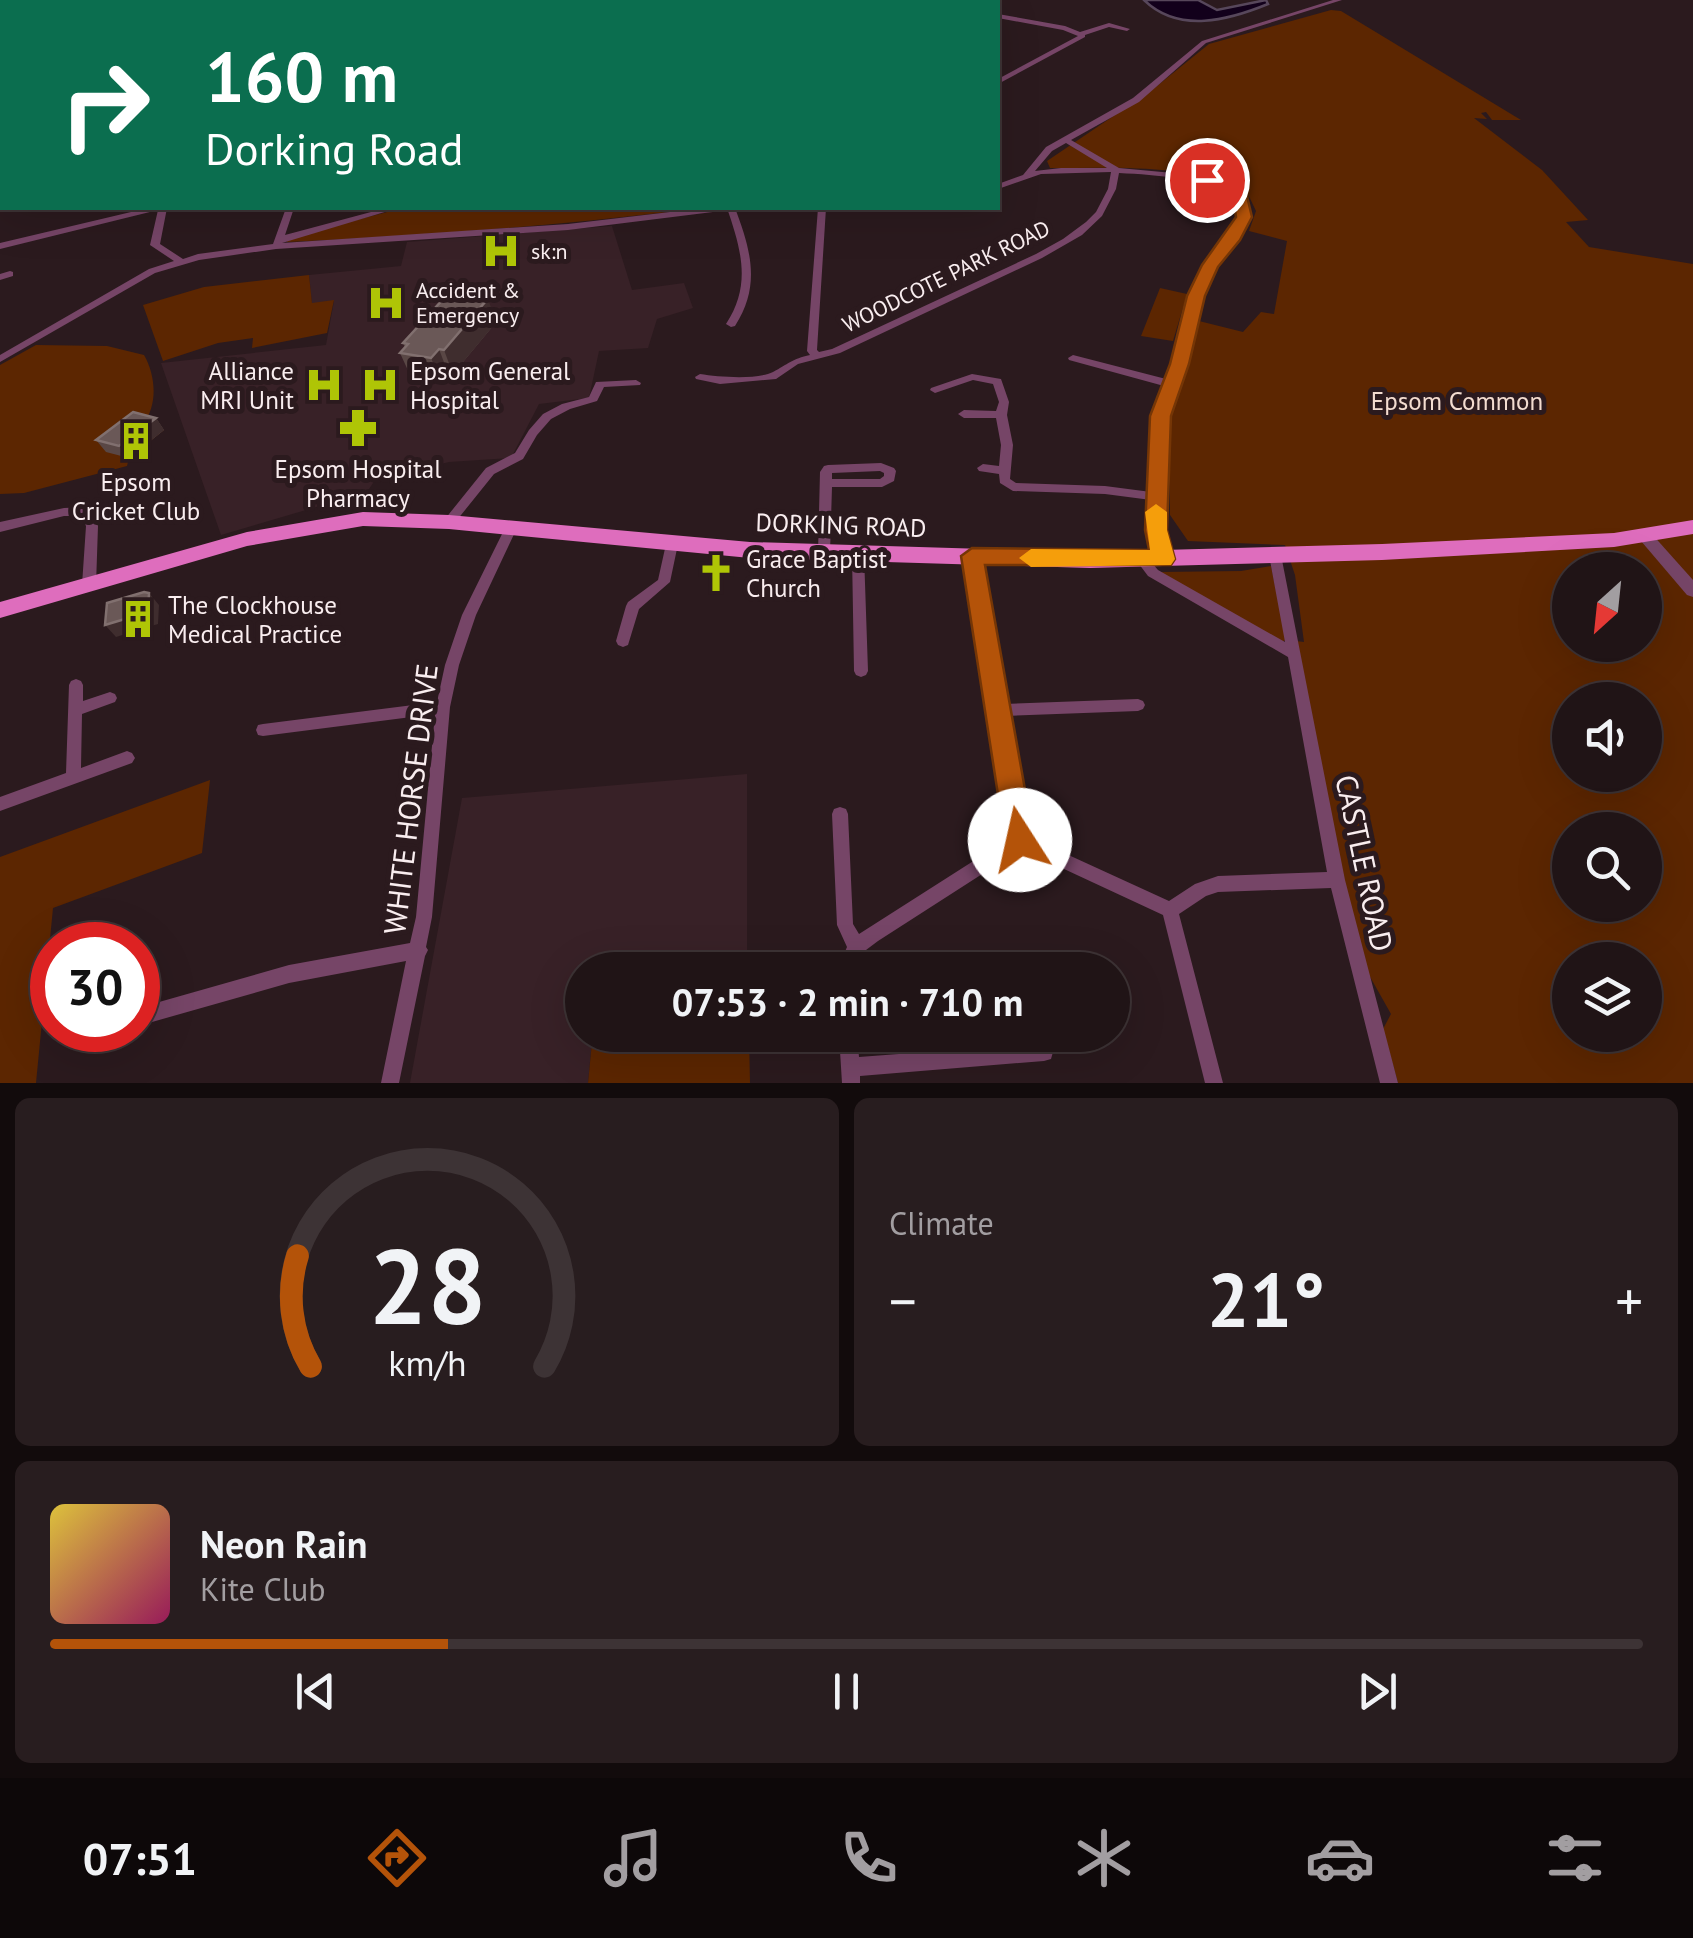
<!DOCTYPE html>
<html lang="en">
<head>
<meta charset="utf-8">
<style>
  :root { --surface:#201416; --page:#281d1f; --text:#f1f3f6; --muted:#a29ea1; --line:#3d3335; --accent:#b45309 }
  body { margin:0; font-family:"PT Sans",sans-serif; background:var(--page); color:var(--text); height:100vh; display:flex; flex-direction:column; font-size:38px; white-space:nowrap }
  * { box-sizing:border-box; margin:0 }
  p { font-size:32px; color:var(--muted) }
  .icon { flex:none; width:55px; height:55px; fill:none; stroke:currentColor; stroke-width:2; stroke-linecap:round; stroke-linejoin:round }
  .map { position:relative; height:1083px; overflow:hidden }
  .drawer { display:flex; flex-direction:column; gap:15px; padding:15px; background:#120b0c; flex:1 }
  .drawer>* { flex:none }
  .hud { position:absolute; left:0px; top:0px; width:1000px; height:210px; box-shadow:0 10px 40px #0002,0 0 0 2px var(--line); background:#0b6e4f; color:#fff; overflow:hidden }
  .needle { width:65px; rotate:207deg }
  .fabs { position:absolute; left:1552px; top:552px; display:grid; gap:20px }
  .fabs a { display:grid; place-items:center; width:110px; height:110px; border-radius:50%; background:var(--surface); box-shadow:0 10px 40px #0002,0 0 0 2px var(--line); font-size:50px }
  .speed { position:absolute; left:30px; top:922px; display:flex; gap:20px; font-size:50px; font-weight:700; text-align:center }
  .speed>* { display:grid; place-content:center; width:130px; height:130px; border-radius:50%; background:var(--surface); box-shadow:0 10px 40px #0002,0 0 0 2px var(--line); line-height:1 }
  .speed .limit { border:15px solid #d22; background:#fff; color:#111 }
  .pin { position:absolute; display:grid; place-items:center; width:85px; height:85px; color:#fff; margin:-42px; border:5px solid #fff; border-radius:50%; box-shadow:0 2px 10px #0007 }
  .me { position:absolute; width:110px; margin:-55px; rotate:350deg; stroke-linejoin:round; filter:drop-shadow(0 0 8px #0008) }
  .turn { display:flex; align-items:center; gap:35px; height:210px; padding:0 40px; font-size:45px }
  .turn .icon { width:130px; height:130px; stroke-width:2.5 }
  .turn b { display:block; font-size:70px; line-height:85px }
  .big { font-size:75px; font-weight:600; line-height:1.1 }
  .drawer .tile { flex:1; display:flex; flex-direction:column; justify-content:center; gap:15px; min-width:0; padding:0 35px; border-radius:15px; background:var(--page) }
  .drawer .dial { align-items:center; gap:0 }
  .dial svg { height:260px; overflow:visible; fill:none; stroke:var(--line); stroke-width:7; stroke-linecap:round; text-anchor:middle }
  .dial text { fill:var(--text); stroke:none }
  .song { display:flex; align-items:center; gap:30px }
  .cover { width:120px; height:120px; border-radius:15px; background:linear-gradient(135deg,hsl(50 70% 55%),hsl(330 70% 35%)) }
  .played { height:10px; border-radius:5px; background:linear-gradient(90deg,var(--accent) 25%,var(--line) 25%) }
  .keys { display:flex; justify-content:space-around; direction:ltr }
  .heat { display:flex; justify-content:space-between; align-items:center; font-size:55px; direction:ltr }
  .drawer .tiles { flex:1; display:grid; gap:15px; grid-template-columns:1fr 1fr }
  .tile:last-child { grid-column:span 2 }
  .trip { position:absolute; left:565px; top:952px; width:565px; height:100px; border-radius:50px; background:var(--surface); box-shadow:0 10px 40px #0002,0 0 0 2px var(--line); font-weight:600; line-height:100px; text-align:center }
  .tab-bar { display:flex; height:160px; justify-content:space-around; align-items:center; background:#0d0809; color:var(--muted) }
  .tab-bar .icon { width:70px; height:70px }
  .tab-bar .selected { color:var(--accent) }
  .tab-bar b { font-size:45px; color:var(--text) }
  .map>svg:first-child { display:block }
  .built { fill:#382127 }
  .green { fill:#5c2601; fill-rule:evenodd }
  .water { fill:#12001b; stroke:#57475b; stroke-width:2.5 }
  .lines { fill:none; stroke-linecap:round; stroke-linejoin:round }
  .minor { fill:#764567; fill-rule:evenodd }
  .tertiary { fill:#764567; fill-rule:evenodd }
  .secondary { fill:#a7588f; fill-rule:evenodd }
  .trunk { fill:#de6dbd; fill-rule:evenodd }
  .wall { fill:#594745 }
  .shaded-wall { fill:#3f2d2e }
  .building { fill:#6a5857; stroke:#81706f; stroke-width:2.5 }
  .route { fill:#b45309; stroke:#753606; stroke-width:2.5 }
  .slow { fill:#f59e0b }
  .labels { text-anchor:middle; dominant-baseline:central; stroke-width:10; stroke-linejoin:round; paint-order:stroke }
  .far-poi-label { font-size:22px; fill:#f9edef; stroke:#2b1a1e; text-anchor:start }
  .far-street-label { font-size:22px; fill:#f9edef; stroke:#2b1a1e }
  .poi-label { font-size:25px; fill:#f9edef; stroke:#2b1a1e; text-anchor:start }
  .park-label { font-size:25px; fill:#f3dcd0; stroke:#2b1a1e }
  .street-label { font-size:25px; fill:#f9edef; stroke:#2b1a1e }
  .near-street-label { font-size:30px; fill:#f9edef; stroke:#2b1a1e }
</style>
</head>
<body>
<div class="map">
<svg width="1693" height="1083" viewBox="0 0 1693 1083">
  <rect width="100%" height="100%" fill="#2b1a1e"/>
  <path class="built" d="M612 226 632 290 684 283 693 308 657 319 648 348 599 351 589 398 539 404 511 458 449 462 375 480 357 507 341 509 340 500 221 535 161 363 326 345 334 301 312 304 309 275 401 266 407 242Z
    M747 774V970H582V1035H719L592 1042 588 1083H410L462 798Z"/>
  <path class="green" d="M1331 10 1341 11 1521 120H1492L1486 112 1481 113 1487 119 1474 118 1542 170 1588 220 1566 222 1589 247 1693 264V1083H1398L1383 1029 1391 1014 1369 975 1344 883 1296 641 1304 642 1295 575 1285 545 1188 541 1170 515V412L1195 320 1243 332 1261 312 1274 314 1287 241 1249 231 1256 211 1245 188C1185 164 1114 168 1050 168L1047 161 1152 90 1209 44ZM1570 570H1645V645H1570ZM1570 700H1645V775H1570ZM1570 830H1645V905H1570ZM1570 960H1645V1035H1570Z
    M403 208H675L668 212C541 227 414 236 287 242L286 238Z
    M309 275 312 303 334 300 327 333 252 348 253 338 218 343 163 361 143 305 204 287Z
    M1160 288 1187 294 1173 341 1141 336Z
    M36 345 107 346 144 355C156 376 158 405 143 424L164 430 129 458 127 466 24 493 0 494V365Z
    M1271 566 1286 640 1281 642 1160 572 1241 571Z
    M210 780 202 853 53 908 36 1083H0V857Z
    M749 1035 750 1083H588L592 1042Z"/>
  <path class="water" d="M1144 0H1198L1217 10 1266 0 1268 4C1229 20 1179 34 1144 0Z"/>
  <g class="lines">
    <path class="minor" d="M347 0H353L351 2H345Z
      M562 0H570L567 2H560Z
      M638 0H645L642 2H636Z
      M721 0H727L725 2H719Z
      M809 0H815L813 2H807Z
      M873 0H906L909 2H870Z
      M1333 0H1342L1206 43 1139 102 1071 140 1119 168 1173 173 1201 178 1226 185 1243 194 1249 211 1246 223 1209 278 1166 416 1162 530 1169 559 1167 562H1159L1157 559 1150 530 1151 500 1105 494 1013 491 1000 483 999 474 979 471 977 468 983 464 999 466 1001 445 996 418H964L958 414 964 410 996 411 999 402 993 384 973 380 935 393 930 390 931 388 972 374 1001 379 1009 402 1007 415 1013 445 1010 479 1016 483 1105 486 1151 492 1154 416 1164 386 1069 360 1068 358 1073 355 1166 379 1199 278 1238 223 1241 211 1236 197C1200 178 1159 175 1119 173L1116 189 1102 216 1082 235 1042 258 840 353 798 364 776 379 720 384 696 379 695 377 700 374C719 377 756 380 773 372 788 364 792 359 810 355L807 351 818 208H826L817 350 819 352 832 349 1036 254 1063 239 1086 222 1096 212 1108 189 1111 172 1041 174 998 189V184L1023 175 1046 147 1133 98 1202 41ZM1066 143 1107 168H1061L1035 171 1052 151Z
      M998 14 1065 26 1080 32 1109 23 1130 29 1127 31 1109 27 1085 35V37L998 84V79L1078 36 1063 30 998 18Z
      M148 208H167L160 244 183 259 198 254 273 244 286 208H294L285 235 386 208H398L282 243 568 224 704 208H725L721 211 568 230 276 249 199 260 155 273 0 362V355L149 269 174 261 150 245 158 210 0 249V243Z
      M727 208H735C751 250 761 286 735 326L731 327 726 324C752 285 741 249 727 208Z
      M10 271 13 272V276L0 280V274Z
      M636 380 641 383 640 385 604 387 597 401 570 409 551 419 537 435 523 459 494 474 453 525H445L443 522 445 519 486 468 515 453 529 430 543 414 562 404 589 397 596 382Z
      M881 463 894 468 896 471 894 481 882 487H832L830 553 828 556H820L818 553 820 472 824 466 828 465ZM880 471 884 473V476L880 479H832V473Z
      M85 507 89 508 98 526 96 585 94 589H84L82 585 86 526 81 516H64L0 532V522L64 508Z
      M510 525 516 530 476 615 459 665 450 707 432 917 426 947 428 950 425 956 399 1083H381L406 961 289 983 138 1026V1008L289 965 410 943 416 917 435 714 263 736 258 735 256 730 258 725 263 724 437 702 445 665 462 615 504 530Z
      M672 539 678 544 670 582 639 609 628 645 623 647 618 645 616 641 626 606 628 602 658 580 666 544Z
      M858 549 862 551 864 554 868 671 866 675 861 677 856 675 854 671 852 554 854 551Z
      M1275 550 1279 552 1281 555 1345 880 1398 1083H1380L1331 888 1218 892 1206 896 1179 914 1223 1083H1205L1163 915 1021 849 878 941 862 953 855 970H837L847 947 837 925 832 814 834 809 840 807 846 809 848 814 853 924 859 934 1011 837 966 556 968 553H976L978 556 1004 704 1138 699 1143 701 1145 705 1143 709 1138 711 1006 716 1027 836 1169 901 1195 884 1218 876 1327 872 1288 657 1148 576 1136 560 1138 557C1147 554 1152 563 1158 570L1285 642 1269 555 1271 552Z
      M76 679 81 681 83 685V701L110 692 115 694 117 698 115 702 82 714 81 768 127 751 132 753 135 758 132 763 0 811V797L66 773 69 685 71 681Z
      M839 1035H857L859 1057 1044 1043 1051 1045 1053 1052 1051 1059 1044 1061 860 1076V1083H842Z"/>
    <path class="tertiary" d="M1646 531 1651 533 1693 580V597L1687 595 1641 541 1639 537Z"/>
    <path class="secondary" d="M2 21V28L0 29V22Z"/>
    <path class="trunk" d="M363 512 449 515 750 542 1090 552 1382 544 1614 533 1693 520V534L1614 547 1382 560 1090 568 750 558 449 529 363 526 247 546 0 618V602L247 532Z"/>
  </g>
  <path class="wall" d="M494 316 491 320 493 326 453 374 448 373 441 382 411 377 400 353 405 348 403 343Z
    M156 418 164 430 129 458 106 452 96 440Z"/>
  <path class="shaded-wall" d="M2 181V206L0 208V185Z
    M486 293 494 316 491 320 493 326 453 374 444 350Z
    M439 349 448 373 441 382 431 358Z
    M156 418 164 430 129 458 119 446Z
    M149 593 159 605 158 624 116 637 105 625Z"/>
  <path class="building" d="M2 146V181L0 185V147Z
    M458 289 486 293 479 301 485 302 444 350 439 349 431 358 400 353 408 344 403 343 446 296H451Z
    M133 412 156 418 119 446 96 440Z
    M144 592 149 593 148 612 105 625 107 603Z"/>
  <path class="route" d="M1207 175 1246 192 1252 217 1240 240 1218 267 1205 296 1189 364 1171 416 1167 530 1175 559 1171 565H985L1034 840 1030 850 1020 854 1009 850 1005 840 961 556 972 548 1149 550 1145 530 1150 416 1170 364 1187 296 1202 265 1236 217 1233 198 1201 183 1199 180Z"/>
  <path class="slow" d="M1156 504 1167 512V530L1175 559 1171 565 1031 567 1019 558 1031 549 1150 550 1145 512Z"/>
  <defs>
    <g id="hospital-bare" transform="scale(3)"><path d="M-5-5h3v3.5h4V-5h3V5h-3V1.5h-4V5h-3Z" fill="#afc506" stroke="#2b1a1e" stroke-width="2.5" paint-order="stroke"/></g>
    <g id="pharmacy-bare" transform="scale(3)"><path d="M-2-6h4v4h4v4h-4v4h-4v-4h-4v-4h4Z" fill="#afc506" stroke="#2b1a1e" stroke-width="2.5" paint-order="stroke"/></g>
    <g id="building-bare" transform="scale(3)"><path d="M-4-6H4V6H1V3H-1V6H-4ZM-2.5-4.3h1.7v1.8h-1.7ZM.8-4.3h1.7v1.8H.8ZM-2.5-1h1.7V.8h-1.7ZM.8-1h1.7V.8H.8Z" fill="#afc506" stroke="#2b1a1e" stroke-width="2.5" paint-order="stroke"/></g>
    <g id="church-bare" transform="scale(3)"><path d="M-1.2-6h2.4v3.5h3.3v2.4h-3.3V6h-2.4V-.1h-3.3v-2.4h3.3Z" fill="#afc506" stroke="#2b1a1e" stroke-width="2.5" paint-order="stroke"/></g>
  </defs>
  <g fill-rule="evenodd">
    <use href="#hospital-bare" x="501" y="251"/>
    <use href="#hospital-bare" x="386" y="303"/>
    <use href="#hospital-bare" x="324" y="385"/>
    <use href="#hospital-bare" x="380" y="385"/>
    <use href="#pharmacy-bare" x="358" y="428"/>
    <use href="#building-bare" x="136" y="441"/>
    <use href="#church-bare" x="716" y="573"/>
    <use href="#building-bare" x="138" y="619"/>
  </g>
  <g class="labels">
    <g class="far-poi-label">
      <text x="531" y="251">sk:n</text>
      <text x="416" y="290">Accident &amp;<tspan x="416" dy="25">Emergency</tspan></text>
    </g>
    <g class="far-street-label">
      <text transform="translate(946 276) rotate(-26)">WOODCOTE PARK ROAD</text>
    </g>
    <g class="poi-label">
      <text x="294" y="371" text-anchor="end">Alliance<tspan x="294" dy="29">MRI Unit</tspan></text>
      <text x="410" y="371">Epsom General<tspan x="410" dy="29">Hospital</tspan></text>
      <text x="358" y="469" text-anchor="middle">Epsom Hospital<tspan x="358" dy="29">Pharmacy</tspan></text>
      <text x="136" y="482" text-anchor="middle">Epsom<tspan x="136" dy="29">Cricket Club</tspan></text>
      <text x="746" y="559">Grace Baptist<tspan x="746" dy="29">Church</tspan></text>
      <text x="168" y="605">The Clockhouse<tspan x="168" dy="29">Medical Practice</tspan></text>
    </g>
    <g class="park-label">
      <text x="1457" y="401">Epsom Common</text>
    </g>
    <g class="street-label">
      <text transform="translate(841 525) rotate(2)">DORKING ROAD</text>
    </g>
    <g class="near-street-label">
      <text transform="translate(410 799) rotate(-83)">WHITE HORSE DRIVE</text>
      <text transform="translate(1365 863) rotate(78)">CASTLE ROAD</text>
    </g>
  </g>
</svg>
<div class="fabs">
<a><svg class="needle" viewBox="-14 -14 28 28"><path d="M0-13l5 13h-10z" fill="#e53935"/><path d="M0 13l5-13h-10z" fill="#a29ea1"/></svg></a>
<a><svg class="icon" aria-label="sound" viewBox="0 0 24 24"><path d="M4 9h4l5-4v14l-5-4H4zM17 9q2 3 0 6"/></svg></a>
<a><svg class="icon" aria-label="search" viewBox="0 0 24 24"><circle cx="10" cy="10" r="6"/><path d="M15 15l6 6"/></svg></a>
<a><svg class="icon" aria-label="layers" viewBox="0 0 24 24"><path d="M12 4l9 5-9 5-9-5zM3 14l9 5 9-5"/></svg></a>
</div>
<div class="speed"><div class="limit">30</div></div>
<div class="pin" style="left:1207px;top:180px;background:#d93025"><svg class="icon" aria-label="arrive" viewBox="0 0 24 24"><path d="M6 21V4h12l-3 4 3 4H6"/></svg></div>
<svg class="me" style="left:1020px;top:840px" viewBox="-20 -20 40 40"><circle r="19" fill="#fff"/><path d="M0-13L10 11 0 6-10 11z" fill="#b45309"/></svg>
<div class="trip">07:53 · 2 min · 710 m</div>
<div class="hud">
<div class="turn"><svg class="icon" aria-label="right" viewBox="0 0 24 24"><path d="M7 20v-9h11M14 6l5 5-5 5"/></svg><div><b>160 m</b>Dorking Road</div></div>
</div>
</div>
<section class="drawer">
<div class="tiles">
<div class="tile dial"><svg viewBox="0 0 100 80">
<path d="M14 69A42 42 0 1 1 86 69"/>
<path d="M14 69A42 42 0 0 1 10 35" stroke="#b45309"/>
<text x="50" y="56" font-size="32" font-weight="700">28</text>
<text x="50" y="72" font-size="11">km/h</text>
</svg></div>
<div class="tile"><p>Climate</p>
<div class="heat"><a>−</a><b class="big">21°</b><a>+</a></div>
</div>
<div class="tile">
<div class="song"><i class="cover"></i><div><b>Neon Rain</b><p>Kite Club</p></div></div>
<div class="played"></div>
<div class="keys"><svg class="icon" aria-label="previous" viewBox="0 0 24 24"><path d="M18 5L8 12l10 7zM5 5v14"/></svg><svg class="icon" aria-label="pause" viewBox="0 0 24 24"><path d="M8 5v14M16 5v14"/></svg><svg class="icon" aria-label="next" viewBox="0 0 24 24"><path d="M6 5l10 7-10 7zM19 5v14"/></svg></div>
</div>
</div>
</section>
<nav class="tab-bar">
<b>07:51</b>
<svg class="icon selected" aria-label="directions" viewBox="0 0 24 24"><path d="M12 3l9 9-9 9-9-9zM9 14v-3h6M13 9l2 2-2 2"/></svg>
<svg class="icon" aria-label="music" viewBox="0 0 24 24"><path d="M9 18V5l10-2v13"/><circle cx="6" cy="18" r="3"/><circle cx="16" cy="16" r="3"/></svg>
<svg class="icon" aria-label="phone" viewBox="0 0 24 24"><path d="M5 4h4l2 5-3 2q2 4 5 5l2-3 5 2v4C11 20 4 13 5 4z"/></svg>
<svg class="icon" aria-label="climate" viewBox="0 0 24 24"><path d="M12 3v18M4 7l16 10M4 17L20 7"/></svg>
<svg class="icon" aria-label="car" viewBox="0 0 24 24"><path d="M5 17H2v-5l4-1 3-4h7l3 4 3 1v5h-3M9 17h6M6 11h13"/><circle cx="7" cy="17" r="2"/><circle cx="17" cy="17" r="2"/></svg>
<svg class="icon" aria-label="filters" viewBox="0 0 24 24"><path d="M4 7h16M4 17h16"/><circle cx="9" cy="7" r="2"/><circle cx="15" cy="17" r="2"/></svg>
</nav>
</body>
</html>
